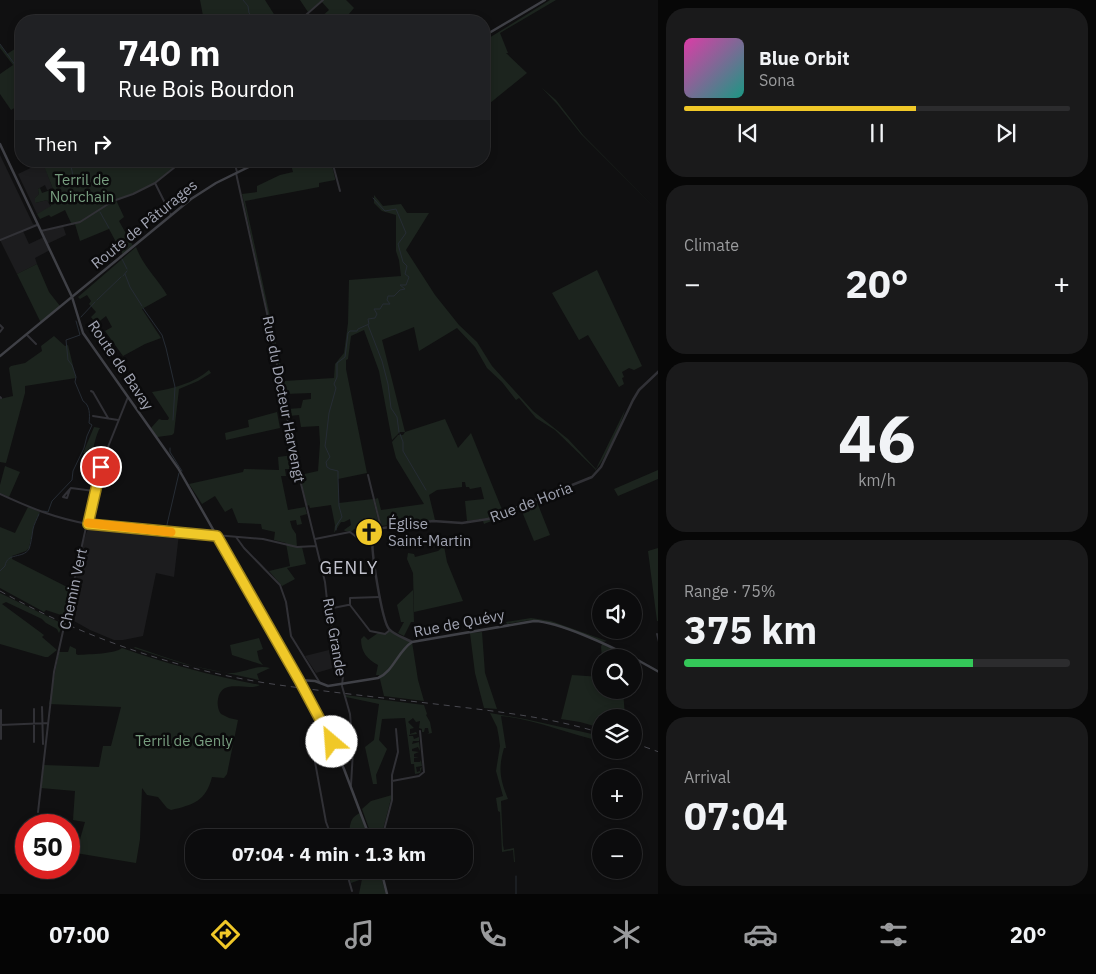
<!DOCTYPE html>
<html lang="en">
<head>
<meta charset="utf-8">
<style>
  :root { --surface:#0c0c0d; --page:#1a1a1b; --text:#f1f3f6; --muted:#9a9b9d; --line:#2c2c2e; --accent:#f0c828 }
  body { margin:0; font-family:"IBM Plex Sans",sans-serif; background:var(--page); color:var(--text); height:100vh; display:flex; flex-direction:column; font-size:19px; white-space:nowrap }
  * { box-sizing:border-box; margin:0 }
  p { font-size:16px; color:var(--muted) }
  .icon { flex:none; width:28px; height:28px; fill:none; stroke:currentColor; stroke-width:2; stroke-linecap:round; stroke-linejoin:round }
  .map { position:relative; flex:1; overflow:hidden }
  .side { display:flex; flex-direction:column; gap:8px; padding:8px; background:#070707; width:438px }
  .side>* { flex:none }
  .banner { position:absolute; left:15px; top:15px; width:475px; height:152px; border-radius:20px; box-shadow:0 2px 8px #0003,0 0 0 1px var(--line); background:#202124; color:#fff; overflow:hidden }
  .tools { position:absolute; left:592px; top:589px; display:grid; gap:10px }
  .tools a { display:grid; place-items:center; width:50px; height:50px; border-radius:50%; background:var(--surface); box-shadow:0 2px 8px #0003,0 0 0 1px var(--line); font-size:25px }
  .speed { position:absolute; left:15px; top:814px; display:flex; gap:10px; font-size:25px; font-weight:700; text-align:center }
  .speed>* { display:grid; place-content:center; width:65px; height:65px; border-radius:50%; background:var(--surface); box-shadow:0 2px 8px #0003,0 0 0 1px var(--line); line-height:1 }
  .speed .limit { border:8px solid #d22; background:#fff; color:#111 }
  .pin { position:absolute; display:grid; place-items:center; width:42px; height:42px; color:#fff; margin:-21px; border:2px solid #fff; border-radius:50%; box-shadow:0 1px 5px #0007 }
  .me { position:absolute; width:55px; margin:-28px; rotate:333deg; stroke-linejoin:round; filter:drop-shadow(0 0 4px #0008) }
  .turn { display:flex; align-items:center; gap:18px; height:105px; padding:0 20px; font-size:22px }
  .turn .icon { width:65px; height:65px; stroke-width:2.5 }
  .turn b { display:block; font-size:35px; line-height:42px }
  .then { display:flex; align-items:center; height:48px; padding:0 20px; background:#0003; gap:10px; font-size:19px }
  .big { font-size:38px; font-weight:700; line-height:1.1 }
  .side .tile { flex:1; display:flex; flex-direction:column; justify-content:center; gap:8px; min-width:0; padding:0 18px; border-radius:20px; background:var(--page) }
  .side .dial { align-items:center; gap:0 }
  .dial b { font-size:65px; line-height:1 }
  .song { display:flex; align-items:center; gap:15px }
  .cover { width:60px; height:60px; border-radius:8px; background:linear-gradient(135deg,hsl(320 70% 55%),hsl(170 70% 35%)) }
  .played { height:5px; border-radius:2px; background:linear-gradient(90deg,var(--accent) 60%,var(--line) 60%) }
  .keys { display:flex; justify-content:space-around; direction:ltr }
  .heat { display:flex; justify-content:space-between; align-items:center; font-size:28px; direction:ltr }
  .charge { height:8px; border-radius:4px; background:linear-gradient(90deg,#34c759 75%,var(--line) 0) }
  .trip { position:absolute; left:185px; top:829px; width:288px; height:50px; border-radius:20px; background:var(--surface); box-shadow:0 2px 8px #0003,0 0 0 1px var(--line); font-weight:700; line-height:50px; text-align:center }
  .tabs { display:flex; height:80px; justify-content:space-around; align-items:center; background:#050505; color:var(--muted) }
  .tabs .icon { width:35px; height:35px }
  .tabs .on { color:var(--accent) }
  .tabs b { font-size:22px; color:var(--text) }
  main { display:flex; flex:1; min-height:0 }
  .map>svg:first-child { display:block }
  .built { fill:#1c1c1e }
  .green { fill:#1c241e }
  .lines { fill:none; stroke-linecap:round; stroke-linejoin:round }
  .stream { stroke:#262c34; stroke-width:1 }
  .minor { stroke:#313136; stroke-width:2 }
  .tertiary { stroke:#313136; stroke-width:2.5 }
  .secondary { stroke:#3f4046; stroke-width:2.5 }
  .rail { stroke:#48484f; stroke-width:1; stroke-dasharray:6 5; stroke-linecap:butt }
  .route-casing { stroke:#9c821a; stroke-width:12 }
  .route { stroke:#f0c828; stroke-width:9 }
  .slow { stroke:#f59e0b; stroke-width:9 }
  .labels { text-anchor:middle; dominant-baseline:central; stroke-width:5; stroke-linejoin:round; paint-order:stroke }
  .park-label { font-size:15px; fill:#779d7f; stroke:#0b0b0c }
  .street-label { font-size:15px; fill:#a1a4b2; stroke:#0b0b0c }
  .poi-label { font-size:15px; fill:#a1a4b2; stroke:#0b0b0c; text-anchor:start }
  .quarter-label { font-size:18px; letter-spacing:1px; fill:#c2c3ce; stroke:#0b0b0c }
</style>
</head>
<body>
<main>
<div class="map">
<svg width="659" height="894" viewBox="0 0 659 894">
  <rect width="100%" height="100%" fill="#101011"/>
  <path class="built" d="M0 155 33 224 38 225 23 231 29 244 44 237 41 231 63 226 66 235 47 244 50 250 35 258 37 264 17 274 0 240Z
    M43 162 53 189 47 190 45 185 38 189 39 194 35 198V203L47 200 51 207 37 214 18 174Z
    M89 526 179 534 174 577 156 573 143 636 123 640H114L90 630 67 617 83 542Z
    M329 650 333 668 316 673 305 656Z"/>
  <path class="green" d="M200 0H265L277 19 275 21H204Z
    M300 0H346L354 8 343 21H324L320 18 329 10 321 1 308 12Z
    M550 0H556L500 33 508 53H506L527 73 484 108V36L485 35 489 38Z
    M0 44 7 54 21 45V56L15 59 21 65V77L16 80 21 90V104L11 110 0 94V74L13 65 0 48Z
    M542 88 556 100 583 135 658 211 581 134 557 104Z
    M42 161H177L178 164 155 183 145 189 116 200 124 217 119 221 133 246 123 255 109 229 80 241 75 224 72 225 65 210 51 217 49 215 40 219 37 214 51 206 47 200 35 203V198L39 194 38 189 40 188 42 193 53 189Z
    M290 161H331L335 178V180L319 183V187L245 201 284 381 334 378 335 364 344 353 348 323 349 280 401 276 399 260 396 251V215L382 211 374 203V195L383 206 401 204 407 213H429L406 250 435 295 459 325 477 342 492 366 533 411 568 439 596 469 625 410C621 425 602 467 590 476L596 470 555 430 536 418 519 398 516 400 502 382 487 368 475 347 457 328 419 351 414 327 382 340 405 432 445 419 458 448 471 433 503 512 488 518 467 521 465 501 484 499 481 487 470 489 469 487H466L465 482H462V487L437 490 429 495 435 520 381 526 375 499 378 498 381 510 424 504 396 458 392 442 398 435H403L405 432H400L392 440 379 371 364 330 351 336 348 359 346 360V369L367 473 338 479 339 503 373 499 379 525 354 529 351 532 345 531 344 530 351 525 350 519 344 522H341L334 533 335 525 331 505 310 508 309 505 307 506 300 475 318 471 320 443 319 426 301 427 299 415 289 416 288 409 301 408 303 400 311 399V393L285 394 242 194 257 192V186L280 175 293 172Z
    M136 247C143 266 157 278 167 295L142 309 161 338 145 344 123 356 105 331 112 327 106 316 96 324 91 317 96 312 89 304 91 301 87 295 80 299 78 297Z
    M37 264 49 292 60 306 41 323 17 274Z
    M597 270 642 366 634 370 629 368 622 372 624 377 622 378 624 384 619 387 588 335 579 340 552 293Z
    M54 336 65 346 68 345 76 378 25 386V393L6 463 0 462V399L13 396 9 368 11 366 25 363 42 351 41 346Z
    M209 370 211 373 198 381 179 389 174 433 172 435 157 437 151 428 159 419 162 420H168L169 418 152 392C171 389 195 383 209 370Z
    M277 412 280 428 226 440 225 433 249 427 248 420Z
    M94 427 100 428C96 434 94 447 91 455L83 453Z
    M293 455 296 469H285L286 476H281L288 510 305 507 307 514 300 516 302 524 297 525 296 520 290 521 292 528 296 534 297 547H302L306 564 287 568 295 579 282 586 269 571 290 566 286 543 274 540 275 532 262 529 261 524 238 523 232 508 225 512 215 496 202 504 189 484 243 472 244 469 279 470 278 457Z
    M5 466 20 472 9 497 0 493V485Z
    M658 470V479L618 496 614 489Z
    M537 502 550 535 534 541 521 509 484 524 483 521Z
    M28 507 40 512 34 525 29 548 26 551 12 556V559L73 590 67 617 46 610 44 612 0 588V527L15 533Z
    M444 546 447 562 463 601 414 612 413 573 407 559 408 553 414 554 415 557 438 551Z
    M658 548 659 621H657L648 551Z
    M413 590 414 622H411L404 636 398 633 404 622H401L397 605Z
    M0 593 63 624 59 633 57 629 46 623 42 619 6 602 2 604 44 635 42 637 57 650 48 657H45L0 644Z
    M531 618 551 621 607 641 602 642 543 621 531 620 507 624 506 622Z
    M390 630 412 642 418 680 424 701 384 696 379 675H376L378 665C367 659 361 652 361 639L364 636 368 640 378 633H387Z
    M482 632 485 673 497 709 484 708 475 673 470 633Z
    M259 638 263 649 257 651 259 660 263 665 232 655 230 645Z
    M602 644 621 653V657H602L601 647Z
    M70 646 76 649V654L78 655C90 654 115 654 122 648 167 664 213 676 260 685 247 692 222 677 218 699 217 704 218 710 221 714L229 718 238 720 227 774 224 778 212 777C206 801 193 805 171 810L167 808 158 797 147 795 142 788 140 839 136 863 76 853 85 822 73 820 75 791 41 788 44 765 99 767 103 746H111L121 707 49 704 59 652H68Z
    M135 647C165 657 196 669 228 673 243 674 255 664 270 668L257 674 259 680 184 664 134 648Z
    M572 675 601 677V690H623L625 717 601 718V728L580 722 561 719Z
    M345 695 424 705 427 714 426 715 430 722 432 733 427 734 429 733 428 728H425L424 732H422V729L419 728 420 721 416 722 413 718 408 722 414 728 410 729V734L416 732 417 734 409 735V736H413L414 739 419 737V741H413L412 744 419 742 420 751 418 747 412 749V751L419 752 414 754V757L419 758H414V762H420L421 760 422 766 416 767 417 772 420 771V768L422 767 420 773 415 774 414 764H411L405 718 382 719 379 740 387 749 376 775 377 784H373L365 747 374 740 379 704 346 697Z
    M490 713 525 719 601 736V741C567 734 535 719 501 716L506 748H504C498 769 500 779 508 799L501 801 503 845 504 850 514 848 515 862H514L513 850 502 852 500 812 498 811 496 798 503 796 496 771 500 746 499 738 497 727Z
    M392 795 381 837H372L362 809 371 801Z
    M360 813 369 837 349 838C350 826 349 818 360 813Z
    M347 870H379L386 894H359L362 879 351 883Z"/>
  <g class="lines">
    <path class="stream" d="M243 0 248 6 249 13 256 21
      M0 44 21 73
      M70 161 73 176 75 181
      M100 212 109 228
      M122 259 127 269
      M125 274 130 287 142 306
      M123 276 127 271
      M97 300 121 277
      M143 308 162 335 166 348 175 387 173 420
      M81 317 95 302
      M368 325 382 361 388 384 391 408 397 417 399 432
      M400 434 403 442V451L426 490
      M170 448V452L182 471
      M43 511 48 512 52 501 72 480 73 471 84 448 87 436 92 425 89 423C90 415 90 405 83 401L75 382 76 377 72 365 68 360 66 340 80 335 76 321
      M166 529 179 473
      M336 530V526L342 517 339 506 338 477V471L330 469 327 467 326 462 330 457 325 446 326 439 329 413 336 388 334 384 337 377V363L345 357 348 333 350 331H357L358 329 369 324 368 319 375 318 377 314 374 309H380L383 304H390L387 300 388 296H394L400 290 405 289 400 285H406L409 277 405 274 407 266 403 262 398 244 406 233 396 209 385 211 373 198
      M0 571 5 566C7 552 23 559 29 549 31 544 32 535 33 529 34 524 37 519 39 514
      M516 876V894"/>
    <path class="minor" d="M299 21 323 0
      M234 161 237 172
      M332 161 340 191
      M236 173 267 313 296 463 325 582 328 609 343 675 342 686 350 714 353 751 351 785
      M155 183 171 215
      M41 231 80 222 113 201 133 194 155 183 175 167 185 161
      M0 240 37 225
      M0 325 3 328 0 332
      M27 335 36 344
      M91 391 93 392 108 418
      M0 397 1 398
      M93 416 118 420
      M85 469 86 465 101 467
      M368 475 381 528
      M70 489 67 498 63 497 70 489 71 488 94 491
      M0 494C30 508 55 518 88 524L263 539 297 547 316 546
      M236 537 244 548 280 585 286 602 291 636 320 683
      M315 539 350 532 359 539 372 540
      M350 605V598L379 597
      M328 609 348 605H350L370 631 385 634 390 630
      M657 634 659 642
      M42 707 43 744
      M34 709V742
      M1 710V739
      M0 725 48 723
      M392 781 419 776 424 772 420 731
      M38 812 54 672 94 491 104 457 128 397
      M332 838 326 822 311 740 350 729
      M382 838 392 800V775L398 752 396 729
      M346 870 352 891"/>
    <path class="tertiary" d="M412 642C405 638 394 635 389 629 382 621 370 547 373 538 375 533 378 529 383 528L433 521 462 523 488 519 592 477 601 467 633 400 639 390 659 371"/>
    <path class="secondary" d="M484 36 545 0
      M0 144 72 297 83 333 178 468 299 680 329 736 344 769 370 838
      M0 356 191 199 216 183 261 161
      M634 658 659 672
      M299 680 315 681 328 686 378 678C393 672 398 651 412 642L534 621C559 622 609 645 632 658
      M381 870 387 894"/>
    <path class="rail" d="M0 591C86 639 181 671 279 685 336 693 394 699 452 706 502 712 553 718 601 733
      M634 743 659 752"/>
  </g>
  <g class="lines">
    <g class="route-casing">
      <path id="route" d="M101 467 88 524 217 536 299 680 332 742"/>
    </g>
    <use href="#route" class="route"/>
    <path class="slow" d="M88 523 171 532"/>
  </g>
  <defs>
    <g id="church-disc" transform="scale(1.4375)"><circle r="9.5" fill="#f0c828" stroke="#0b0b0c"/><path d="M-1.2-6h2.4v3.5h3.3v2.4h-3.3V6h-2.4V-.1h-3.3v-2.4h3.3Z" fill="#111"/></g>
  </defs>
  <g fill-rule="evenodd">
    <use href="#church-disc" x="369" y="532"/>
  </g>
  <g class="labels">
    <g class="park-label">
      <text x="82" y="179">Terril de<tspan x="82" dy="17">Noirchain</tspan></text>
      <text x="184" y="740">Terril de Genly</text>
    </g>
    <g class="street-label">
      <text transform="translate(144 224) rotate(-39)">Route de Pâturages</text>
      <text transform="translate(121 365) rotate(56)">Route de Bavay</text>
      <text transform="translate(284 399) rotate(79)">Rue du Docteur Harvengt</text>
      <text transform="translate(531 502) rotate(-21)">Rue de Horia</text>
      <text transform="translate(73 589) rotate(-78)">Chemin Vert</text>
      <text transform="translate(459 623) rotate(-11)">Rue de Quévy</text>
      <text transform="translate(335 637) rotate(80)">Rue Grande</text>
    </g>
    <g class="poi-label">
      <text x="388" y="523">Église<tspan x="388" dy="17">Saint-Martin</tspan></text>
    </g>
    <g class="quarter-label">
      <text x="349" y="567">GENLY</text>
    </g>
  </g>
</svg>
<div class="tools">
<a><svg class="icon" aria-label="sound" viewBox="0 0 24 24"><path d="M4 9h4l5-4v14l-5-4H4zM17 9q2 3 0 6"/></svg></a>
<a><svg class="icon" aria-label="search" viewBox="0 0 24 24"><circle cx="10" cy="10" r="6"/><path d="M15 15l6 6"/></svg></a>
<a><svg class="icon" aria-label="layers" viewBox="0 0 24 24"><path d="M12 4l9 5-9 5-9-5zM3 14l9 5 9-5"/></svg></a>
<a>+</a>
<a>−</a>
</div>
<div class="speed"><div class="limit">50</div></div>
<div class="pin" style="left:101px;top:467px;background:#d93025"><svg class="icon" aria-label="arrive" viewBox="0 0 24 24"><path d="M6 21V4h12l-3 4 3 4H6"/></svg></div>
<svg class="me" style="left:332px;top:742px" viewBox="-20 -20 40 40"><circle r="19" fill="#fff"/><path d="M0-13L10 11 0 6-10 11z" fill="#f0c828"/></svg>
<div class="trip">07:04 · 4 min · 1.3 km</div>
<div class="banner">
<div class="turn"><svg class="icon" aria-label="left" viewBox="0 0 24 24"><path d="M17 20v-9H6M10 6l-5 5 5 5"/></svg><div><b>740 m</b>Rue Bois Bourdon</div></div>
<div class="then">Then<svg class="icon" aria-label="right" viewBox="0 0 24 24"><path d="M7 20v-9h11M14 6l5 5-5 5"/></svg></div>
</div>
</div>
<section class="side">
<div class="tile">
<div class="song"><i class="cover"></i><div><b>Blue Orbit</b><p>Sona</p></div></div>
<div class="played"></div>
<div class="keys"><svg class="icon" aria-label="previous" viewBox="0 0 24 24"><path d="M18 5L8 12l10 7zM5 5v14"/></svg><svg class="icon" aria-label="pause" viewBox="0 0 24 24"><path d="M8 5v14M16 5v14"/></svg><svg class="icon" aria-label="next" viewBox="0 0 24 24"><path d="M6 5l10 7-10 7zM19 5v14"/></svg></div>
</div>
<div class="tile"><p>Climate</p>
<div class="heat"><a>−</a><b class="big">20°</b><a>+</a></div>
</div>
<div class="tile dial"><b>46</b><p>km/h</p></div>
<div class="tile"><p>Range · 75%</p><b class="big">375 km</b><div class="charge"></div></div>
<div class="tile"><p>Arrival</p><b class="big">07:04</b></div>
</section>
</main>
<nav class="tabs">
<b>07:00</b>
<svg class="icon on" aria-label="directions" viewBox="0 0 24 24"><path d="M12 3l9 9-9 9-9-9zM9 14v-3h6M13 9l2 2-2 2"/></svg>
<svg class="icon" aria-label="music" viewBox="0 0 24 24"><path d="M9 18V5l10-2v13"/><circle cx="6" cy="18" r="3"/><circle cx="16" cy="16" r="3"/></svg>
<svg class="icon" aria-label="phone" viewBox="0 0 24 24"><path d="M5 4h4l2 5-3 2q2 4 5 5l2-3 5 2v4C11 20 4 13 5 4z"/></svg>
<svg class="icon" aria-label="climate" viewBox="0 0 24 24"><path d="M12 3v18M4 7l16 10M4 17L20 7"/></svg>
<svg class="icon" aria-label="car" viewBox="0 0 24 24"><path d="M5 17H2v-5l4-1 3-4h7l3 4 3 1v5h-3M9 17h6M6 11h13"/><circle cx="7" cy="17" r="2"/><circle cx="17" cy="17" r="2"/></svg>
<svg class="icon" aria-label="filters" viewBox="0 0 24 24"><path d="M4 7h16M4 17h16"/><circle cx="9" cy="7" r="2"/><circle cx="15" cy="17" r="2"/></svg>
<b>20°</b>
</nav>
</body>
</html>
